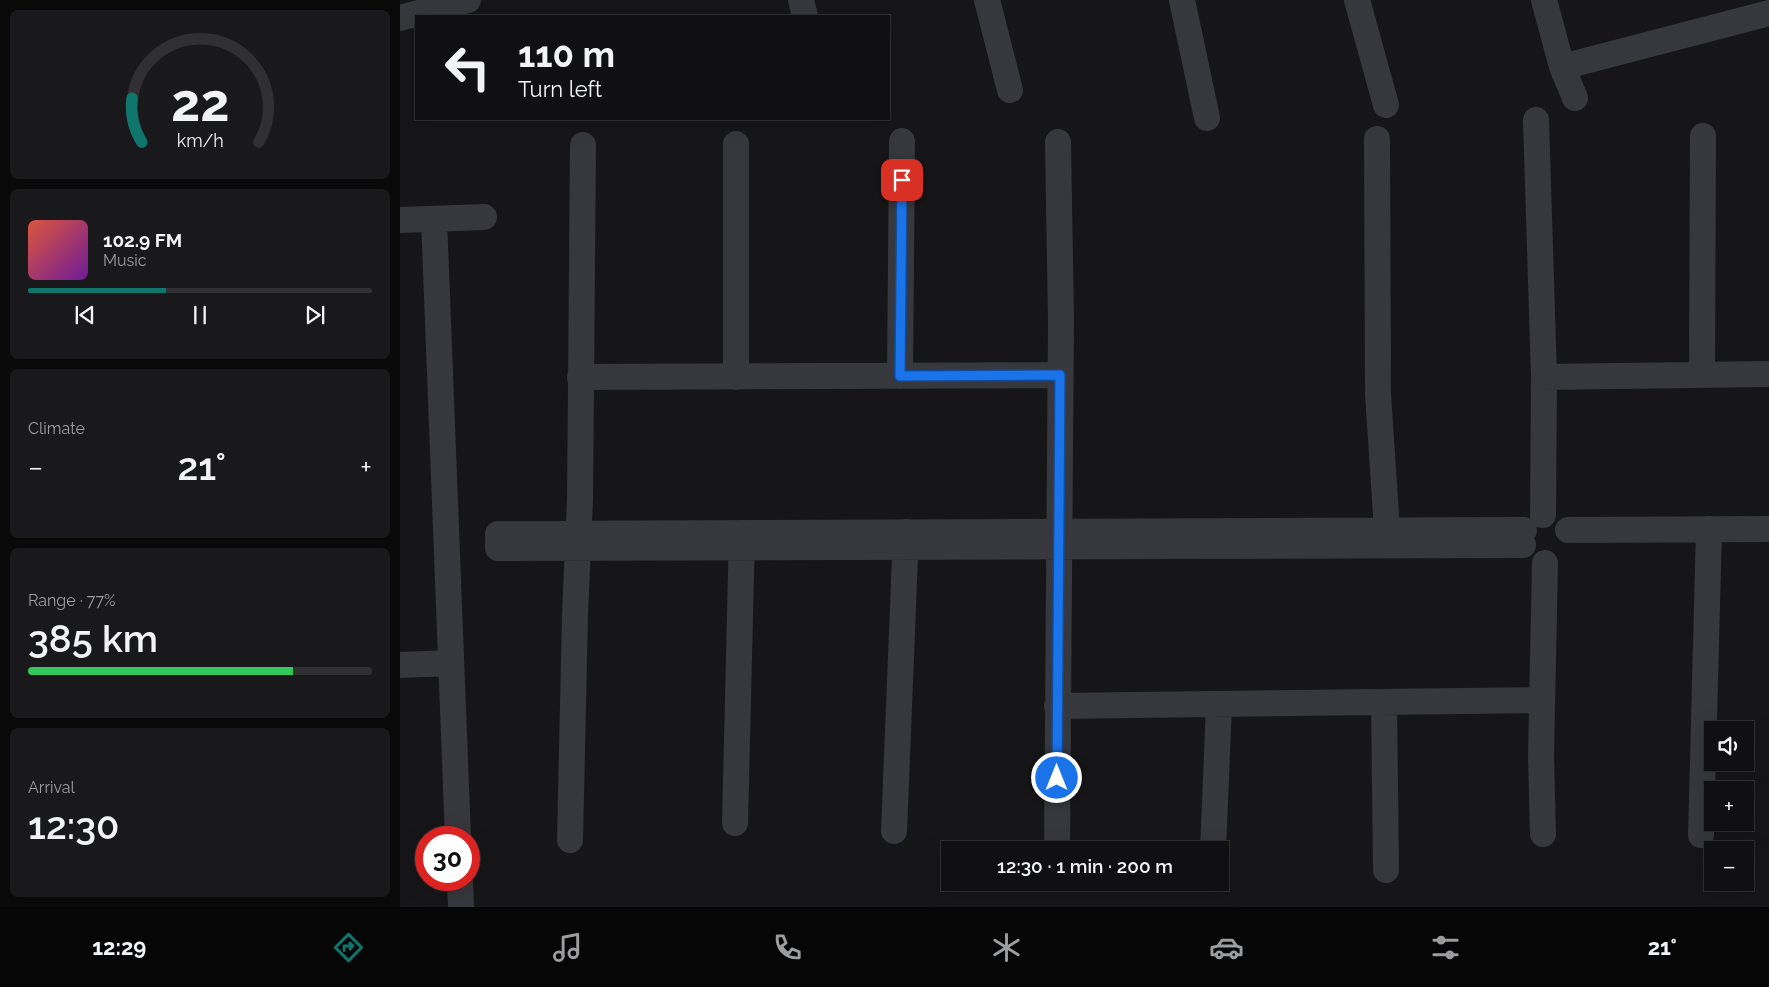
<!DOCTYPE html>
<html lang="en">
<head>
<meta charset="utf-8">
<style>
  :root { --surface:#101012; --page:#19191b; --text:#f1f3f6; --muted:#9c9d9f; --line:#303032; --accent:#0f766e }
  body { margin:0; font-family:Raleway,sans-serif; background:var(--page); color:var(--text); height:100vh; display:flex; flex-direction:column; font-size:19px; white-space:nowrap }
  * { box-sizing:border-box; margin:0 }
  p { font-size:16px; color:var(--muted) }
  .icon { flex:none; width:28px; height:28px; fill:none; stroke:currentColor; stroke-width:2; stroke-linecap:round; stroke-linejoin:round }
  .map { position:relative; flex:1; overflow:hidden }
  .details { display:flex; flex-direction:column; gap:10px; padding:10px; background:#09090a; width:400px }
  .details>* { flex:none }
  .top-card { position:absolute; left:15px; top:15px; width:475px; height:105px; border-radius:0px; box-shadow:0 5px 20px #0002,0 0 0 1px var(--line); background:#101012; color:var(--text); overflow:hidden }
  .controls { position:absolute; left:1304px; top:721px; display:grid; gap:10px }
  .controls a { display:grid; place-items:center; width:50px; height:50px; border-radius:0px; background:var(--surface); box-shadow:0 5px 20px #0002,0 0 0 1px var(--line); font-size:25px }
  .speed { position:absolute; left:15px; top:826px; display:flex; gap:10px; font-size:25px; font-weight:700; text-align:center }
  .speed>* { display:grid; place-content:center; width:65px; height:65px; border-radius:50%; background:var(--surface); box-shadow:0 5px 20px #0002,0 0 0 1px var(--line); line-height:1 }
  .speed .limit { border:8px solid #d22; background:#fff; color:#111 }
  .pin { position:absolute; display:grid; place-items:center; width:42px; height:42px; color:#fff; margin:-21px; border-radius:10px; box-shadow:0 2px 8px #0006 }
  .me { position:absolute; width:55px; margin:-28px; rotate:0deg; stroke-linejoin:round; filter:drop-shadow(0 0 4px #0008) }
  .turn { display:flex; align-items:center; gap:18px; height:105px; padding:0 20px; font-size:22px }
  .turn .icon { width:65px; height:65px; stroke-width:2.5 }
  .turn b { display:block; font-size:35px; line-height:42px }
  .big { font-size:38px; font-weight:600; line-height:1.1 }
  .details .tile { flex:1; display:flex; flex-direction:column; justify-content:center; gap:8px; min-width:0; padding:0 18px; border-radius:8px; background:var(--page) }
  .details .dial { align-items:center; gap:0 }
  .dial svg { height:130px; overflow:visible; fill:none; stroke:var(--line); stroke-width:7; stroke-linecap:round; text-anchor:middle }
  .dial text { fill:var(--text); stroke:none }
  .song { display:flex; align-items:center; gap:15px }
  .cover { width:60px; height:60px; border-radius:8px; background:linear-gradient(135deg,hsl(10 70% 55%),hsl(280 70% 35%)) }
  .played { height:5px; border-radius:2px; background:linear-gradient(90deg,var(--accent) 40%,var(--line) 40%) }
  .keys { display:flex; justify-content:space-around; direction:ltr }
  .heat { display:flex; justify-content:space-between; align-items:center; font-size:28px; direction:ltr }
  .charge { height:8px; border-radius:4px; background:linear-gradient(90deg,#34c759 77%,var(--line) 0) }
  .trip { position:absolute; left:541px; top:841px; width:288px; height:50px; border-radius:0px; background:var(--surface); box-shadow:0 5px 20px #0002,0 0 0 1px var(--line); font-weight:600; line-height:50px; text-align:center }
  .dock { display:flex; height:80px; justify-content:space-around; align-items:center; background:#060607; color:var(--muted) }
  .dock .icon { width:35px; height:35px }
  .dock .selected { color:var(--accent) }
  .dock b { font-size:22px; color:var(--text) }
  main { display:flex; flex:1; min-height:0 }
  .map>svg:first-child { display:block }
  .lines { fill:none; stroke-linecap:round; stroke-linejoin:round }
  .minor { stroke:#37383d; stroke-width:26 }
  .route-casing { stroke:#114b97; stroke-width:12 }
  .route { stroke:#1a73e8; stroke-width:9 }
</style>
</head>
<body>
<main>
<section class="details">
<div class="tile dial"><svg viewBox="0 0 100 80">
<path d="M14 69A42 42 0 1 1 86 69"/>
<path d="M14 69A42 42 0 0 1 8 42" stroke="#0f766e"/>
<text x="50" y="56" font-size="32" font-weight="700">22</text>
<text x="50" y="72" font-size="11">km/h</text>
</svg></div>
<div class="tile">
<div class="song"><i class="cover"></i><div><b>102.9 FM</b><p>Music</p></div></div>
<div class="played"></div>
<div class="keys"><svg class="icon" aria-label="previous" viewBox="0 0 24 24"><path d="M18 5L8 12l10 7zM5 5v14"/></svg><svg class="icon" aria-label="pause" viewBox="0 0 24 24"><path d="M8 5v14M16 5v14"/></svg><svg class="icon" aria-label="next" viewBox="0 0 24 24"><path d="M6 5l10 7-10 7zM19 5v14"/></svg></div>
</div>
<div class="tile"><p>Climate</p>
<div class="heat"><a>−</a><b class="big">21°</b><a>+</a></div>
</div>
<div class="tile"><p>Range · 77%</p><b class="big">385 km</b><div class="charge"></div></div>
<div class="tile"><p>Arrival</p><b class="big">12:30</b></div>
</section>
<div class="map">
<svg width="1369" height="907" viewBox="0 0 1369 907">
  <rect width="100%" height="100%" fill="#161618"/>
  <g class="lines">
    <path class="minor" d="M401 0 405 16
      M587 0 610 90
      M782 0 807 118
      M957 0 986 105
      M1144 0 1162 67 1175 98
      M0 18 68 0
      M1162 67 1369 13
      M1136 120 1144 377 1143 515
      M977 139 978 394 988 545
      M34 219 58 838
      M0 220 84 217
      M1302 375 1303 136
      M500 376 502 141
      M180 377 660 375
      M336 377V144
      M1144 377 1369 374
      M1168 530 1369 529
      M1123 545 98 548V534L1124 530
      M0 665 51 663
      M984 702 986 870
      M657 706 1142 700
      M335 823 342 533
      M494 831 506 532
      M1143 834 1141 756 1145 563
      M1301 835 1309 529
      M170 840 175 615 180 500 183 145
      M657 850 661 320 658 142
      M813 850 819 705
      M60 880 61 907"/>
  </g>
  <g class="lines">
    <g class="route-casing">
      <path id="route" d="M502 180 500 376 660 375 657 778"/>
    </g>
    <use href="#route" class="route"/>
  </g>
</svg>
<div class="controls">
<a><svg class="icon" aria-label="sound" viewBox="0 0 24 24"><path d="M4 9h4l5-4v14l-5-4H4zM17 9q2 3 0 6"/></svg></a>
<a>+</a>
<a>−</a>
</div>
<div class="speed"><div class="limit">30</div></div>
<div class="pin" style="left:502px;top:180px;background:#d93025"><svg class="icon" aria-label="arrive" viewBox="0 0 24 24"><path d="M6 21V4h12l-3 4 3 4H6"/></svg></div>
<svg class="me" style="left:657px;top:778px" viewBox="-20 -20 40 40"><circle r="17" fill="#1a73e8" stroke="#fff" stroke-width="3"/><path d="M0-11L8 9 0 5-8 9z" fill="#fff"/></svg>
<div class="trip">12:30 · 1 min · 200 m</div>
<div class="top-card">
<div class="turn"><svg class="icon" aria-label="left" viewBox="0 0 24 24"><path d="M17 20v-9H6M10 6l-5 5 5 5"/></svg><div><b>110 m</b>Turn left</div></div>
</div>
</div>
</main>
<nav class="dock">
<b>12:29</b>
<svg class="icon selected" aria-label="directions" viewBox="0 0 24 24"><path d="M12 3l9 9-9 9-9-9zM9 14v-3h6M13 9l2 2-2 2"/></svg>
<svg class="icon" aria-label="music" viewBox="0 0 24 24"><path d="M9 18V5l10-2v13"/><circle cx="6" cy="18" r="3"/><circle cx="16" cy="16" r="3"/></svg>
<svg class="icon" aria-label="phone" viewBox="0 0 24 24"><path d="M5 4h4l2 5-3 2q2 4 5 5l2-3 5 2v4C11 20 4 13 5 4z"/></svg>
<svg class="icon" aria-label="climate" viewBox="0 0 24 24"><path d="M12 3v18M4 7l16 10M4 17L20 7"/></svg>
<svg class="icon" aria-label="car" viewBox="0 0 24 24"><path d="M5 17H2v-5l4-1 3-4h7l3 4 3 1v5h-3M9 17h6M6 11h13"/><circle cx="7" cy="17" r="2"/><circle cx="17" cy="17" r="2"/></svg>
<svg class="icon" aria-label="filters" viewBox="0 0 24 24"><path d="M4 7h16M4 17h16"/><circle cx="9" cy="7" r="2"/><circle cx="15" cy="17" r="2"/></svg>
<b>21°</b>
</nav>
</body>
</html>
